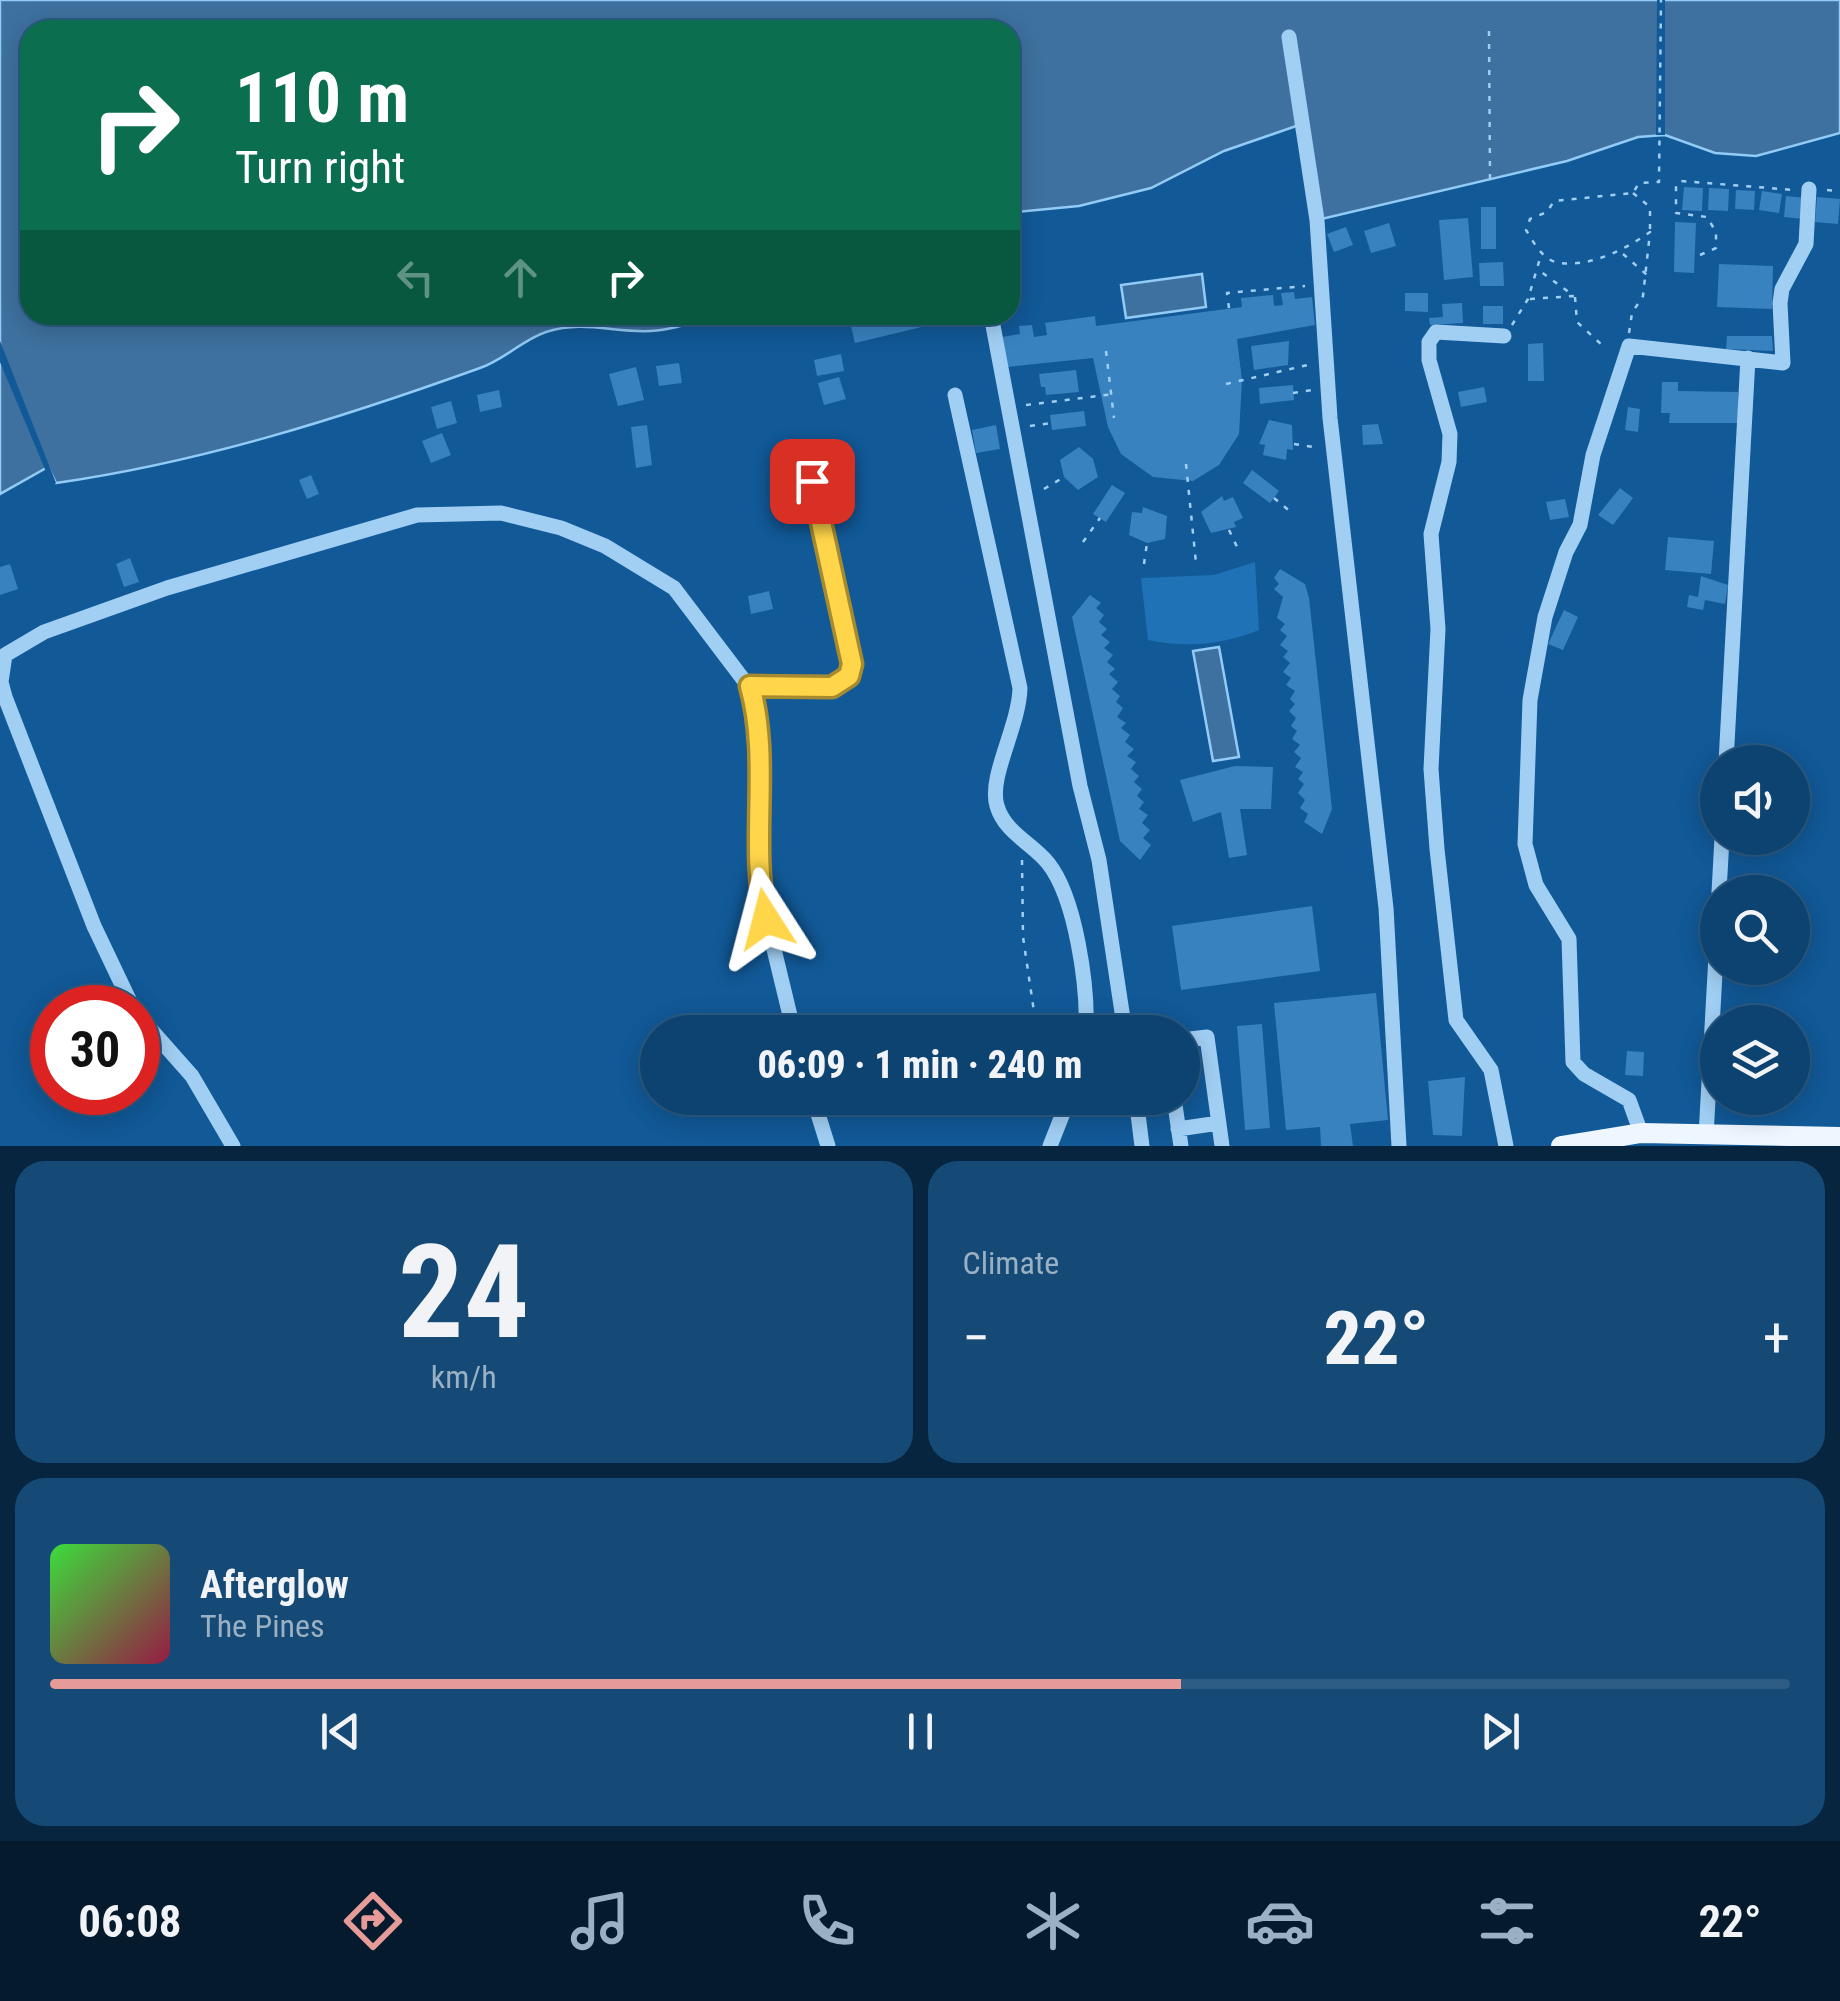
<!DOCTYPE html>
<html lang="en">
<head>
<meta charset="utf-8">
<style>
  :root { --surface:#0d4371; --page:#164a76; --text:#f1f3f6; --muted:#9ab0c3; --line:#2d5c84; --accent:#e69b98 }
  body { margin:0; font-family:"Roboto Condensed",sans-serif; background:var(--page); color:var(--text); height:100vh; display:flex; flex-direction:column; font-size:38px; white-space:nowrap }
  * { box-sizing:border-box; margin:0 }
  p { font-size:32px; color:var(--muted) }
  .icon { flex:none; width:55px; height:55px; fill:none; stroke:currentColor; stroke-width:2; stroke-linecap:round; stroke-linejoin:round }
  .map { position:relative; height:1146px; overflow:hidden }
  .side { display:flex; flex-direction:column; gap:15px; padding:15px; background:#07253e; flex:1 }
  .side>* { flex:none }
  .guide { position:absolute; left:20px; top:20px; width:1000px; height:305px; border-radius:30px; box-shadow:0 5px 25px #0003,0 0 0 2px var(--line); background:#0b6e4f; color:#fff; overflow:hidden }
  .buttons { position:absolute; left:1700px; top:745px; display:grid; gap:20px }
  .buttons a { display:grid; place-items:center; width:110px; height:110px; border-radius:50%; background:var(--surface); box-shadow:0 5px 25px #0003,0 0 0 2px var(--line); font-size:50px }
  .speed { position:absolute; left:30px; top:985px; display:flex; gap:20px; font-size:50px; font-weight:700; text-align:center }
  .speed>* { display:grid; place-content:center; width:130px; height:130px; border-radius:50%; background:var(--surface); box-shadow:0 5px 25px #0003,0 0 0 2px var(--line); line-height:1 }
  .speed .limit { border:15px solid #d22; background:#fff; color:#111 }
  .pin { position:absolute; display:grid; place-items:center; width:85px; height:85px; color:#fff; margin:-42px; border-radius:20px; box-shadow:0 5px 15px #0006 }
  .me { position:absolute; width:110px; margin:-55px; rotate:351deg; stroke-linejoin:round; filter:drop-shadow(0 0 8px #0008) }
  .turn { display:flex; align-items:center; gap:35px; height:210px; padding:0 50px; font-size:45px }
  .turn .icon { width:130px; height:130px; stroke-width:2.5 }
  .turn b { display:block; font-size:70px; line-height:85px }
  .lanes { display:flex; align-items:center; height:95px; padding:0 50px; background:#0003; justify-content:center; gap:50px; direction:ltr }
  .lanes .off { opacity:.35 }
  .big { font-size:75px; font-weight:800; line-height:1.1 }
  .side .card { flex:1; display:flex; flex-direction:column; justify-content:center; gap:15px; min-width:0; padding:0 35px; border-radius:30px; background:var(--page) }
  .side .dial { align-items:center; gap:0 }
  .dial b { font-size:130px; line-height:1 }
  .song { display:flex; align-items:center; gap:30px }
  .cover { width:120px; height:120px; border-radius:15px; background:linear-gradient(135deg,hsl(120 70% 55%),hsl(340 70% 35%)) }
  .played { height:10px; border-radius:5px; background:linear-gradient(90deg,var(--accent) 65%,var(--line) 65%) }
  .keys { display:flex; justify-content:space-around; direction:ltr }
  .heat { display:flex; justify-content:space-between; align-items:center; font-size:55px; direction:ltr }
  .side .tiles { flex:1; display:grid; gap:15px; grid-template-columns:1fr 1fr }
  .card:last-child { grid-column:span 2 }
  .trip { position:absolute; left:640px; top:1015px; width:560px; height:100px; border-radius:50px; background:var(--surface); box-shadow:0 5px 25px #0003,0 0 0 2px var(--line); font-weight:800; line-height:100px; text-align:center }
  .tab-bar { display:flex; height:160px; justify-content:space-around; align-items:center; background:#051b2d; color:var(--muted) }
  .tab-bar .icon { width:70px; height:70px }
  .tab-bar .selected { color:var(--accent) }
  .tab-bar b { font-size:45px; color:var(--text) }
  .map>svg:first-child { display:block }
  .green { fill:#1f72b5 }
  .water { fill:#3e719f; stroke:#93cbf7; stroke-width:2.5 }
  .pier { fill:#115997 }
  .building { fill:#3982c0 }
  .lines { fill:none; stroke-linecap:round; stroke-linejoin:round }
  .path { stroke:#a1cff4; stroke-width:2.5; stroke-dasharray:5 8; stroke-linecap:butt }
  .minor { stroke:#a1cff4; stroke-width:15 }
  .major { stroke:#eef6ff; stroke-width:20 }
  .route-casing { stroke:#a68a30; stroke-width:25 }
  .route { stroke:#ffd54a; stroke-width:18 }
</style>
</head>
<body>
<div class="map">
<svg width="1840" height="1146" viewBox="0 0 1840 1146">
  <rect width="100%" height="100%" fill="#115997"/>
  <path class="green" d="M1255 562 1259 630C1222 645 1187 648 1148 640L1141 578 1214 575Z"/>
  <path class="water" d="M0 0H1840V133L1756 156 1715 153 1665 135 1638 137 1567 161 1313 221 1299 125 1224 151 1151 188 1079 206 1015 212 1010 211V30H30V315H717C696 321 673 330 651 331 614 333 584 320 546 332 522 340 504 360 480 368 341 418 202 462 56 483L48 467 0 494Z
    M1202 274 1206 307 1126 318 1121 285Z
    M1219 647 1239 757 1213 761 1193 651Z"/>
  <path class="pier" d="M1657 0H1665V135H1656Z
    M0 341 56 483 52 486 0 362Z"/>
  <path class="building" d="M1684 187 1703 188 1702 211 1682 210Z
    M1709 188 1729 189 1728 211 1708 210Z
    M1736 190 1755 191 1754 210 1735 209Z
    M1762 191 1782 194 1779 213 1759 210Z
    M1786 196 1805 198 1804 219 1784 217Z
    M1817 197 1840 199 1838 224 1815 222Z
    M1481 207H1496V249H1481Z
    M1468 218 1473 277 1444 280 1439 220Z
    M1675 222 1696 223 1694 273 1674 272Z
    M1389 223 1396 246 1371 253 1364 231Z
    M1346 227 1353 245 1334 252 1327 234Z
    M1503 262 1504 286H1480L1479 263Z
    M1719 264 1773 266 1772 309 1717 307Z
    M1294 292 1295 299 1312 297 1315 325 1237 339 1242 380 1239 434 1219 465 1193 481 1153 477 1121 454 1108 427 1093 358 1007 367 1002 337 1020 334 1019 326 1032 325 1034 337 1047 335 1045 323 1095 316 1096 326 1242 307 1241 298 1273 295 1274 306 1283 305 1281 293Z
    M1405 293H1428V312L1405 311Z
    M1462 303 1463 323 1430 325 1429 318 1443 317 1442 304Z
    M1483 306H1503V324H1483Z
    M878 315H923L926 326 855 343 850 322Z
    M1727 336H1772L1773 351 1726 349Z
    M1289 341 1288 365 1254 370 1251 346Z
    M1543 343 1544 381H1528V344Z
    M841 354 844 371 817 376 814 360Z
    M679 363 682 383 659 386 656 366Z
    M636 367 644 400 618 406 609 374Z
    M1076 370 1079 392 1046 395 1045 387H1041L1039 374Z
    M839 377 846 399 824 405 818 383Z
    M1662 382H1678V391L1738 392V423H1669L1670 413H1661Z
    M1293 385 1294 400 1260 404 1259 388Z
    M1484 387 1487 402 1461 407 1458 392Z
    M499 390 502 407 480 412 477 395Z
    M451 401 457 423 437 429 431 407Z
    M1628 407 1640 409 1638 432 1625 430Z
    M1084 411 1086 426 1052 430 1050 415Z
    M1269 420 1292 425 1293 450 1287 449 1286 460 1263 455 1265 445 1259 444Z
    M1378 424 1383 444 1363 445 1362 425Z
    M647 425 652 465 636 468 631 427Z
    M996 425 1000 449 976 453 972 430Z
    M442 433 451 455 431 463 422 441Z
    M1079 447 1093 459 1098 477 1078 490 1064 477 1060 460Z
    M1252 470 1279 491 1270 503 1243 483Z
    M311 475 319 494 307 499 299 480Z
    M1112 485 1125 493 1106 522 1093 514Z
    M1620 488 1633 498 1613 525 1598 515Z
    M1222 496 1224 501 1233 497 1243 518 1234 522 1236 527 1211 533 1201 512Z
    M1565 499 1569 517 1550 520 1546 502Z
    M1143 507 1167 516 1165 539 1147 543 1129 535 1132 512 1142 513Z
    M1668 537 1714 541 1711 574 1665 570Z
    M130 558 139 582 124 587 116 564Z
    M10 564 18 589 0 595V567Z
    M1280 569 1305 584 1309 598 1332 809 1322 834 1304 822 1308 814 1300 808 1305 800 1298 793 1304 784 1298 779 1303 772 1295 767 1301 758 1294 752 1300 745 1292 739 1297 731 1291 726 1296 718 1289 711 1295 704 1290 699 1295 691 1286 685 1291 678 1283 672 1290 663 1283 657 1288 651 1280 645 1287 636 1280 630 1285 624 1277 618 1283 597 1274 589 1279 584 1274 578Z
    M1701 576 1728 585 1725 604 1705 600 1703 610 1687 607 1689 595 1698 597Z
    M769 591 773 609 751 614 748 596Z
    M1090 595 1101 603 1096 608 1104 615 1099 622 1107 629 1101 635 1110 642 1104 648 1113 655 1107 662 1115 669 1109 674 1118 682 1112 689 1120 696 1116 702 1123 708 1117 717 1126 723 1121 728 1130 735 1125 742 1134 749 1127 756 1136 762 1131 769 1139 776 1134 782 1142 789 1137 796 1144 802 1139 809 1148 815 1142 823 1150 830 1143 838 1151 845 1140 860 1120 841 1072 617Z
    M1564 610 1578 617 1563 650 1548 644Z
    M1235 766 1273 767 1271 809H1240L1247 855 1229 858 1221 812 1193 822 1180 780Z
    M1312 906 1320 971 1181 990 1172 926Z
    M1376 993 1388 1120 1350 1124 1353 1146H1321L1320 1127 1286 1130 1274 1003Z
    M1262 1024 1270 1128 1245 1130 1237 1026Z
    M1627 1051 1644 1052 1643 1076 1625 1075Z
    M1465 1077 1462 1136 1433 1135 1428 1081Z"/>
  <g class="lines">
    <path class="path" d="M1489 31 1490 180
      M1827 190 1840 191
      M1633 193 1650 207V231
      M1623 254 1647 275
      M1700 255 1716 248V232L1707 217 1676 213V185L1681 181 1794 190
      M1575 297 1577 322 1602 345
      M1530 299 1574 296 1540 271
      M1229 308 1227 293 1305 286
      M1512 325 1528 299 1541 255
      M1629 333 1632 313 1643 296 1650 232C1626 249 1591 267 1560 263 1543 261 1534 243 1526 230L1530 219 1547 212 1554 201 1633 193 1639 183 1659 182 1661 0
      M1106 351 1114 418
      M1226 384 1312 364
      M1293 393 1313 390
      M1026 405 1114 394
      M1030 426 1051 423
      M1294 444 1314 447
      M1186 464 1196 563
      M1044 489 1064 477
      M1274 498 1292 513
      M1229 530 1239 551
      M1083 542 1100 518
      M1144 564 1147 543
      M1022 860 1023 937 1037 1032"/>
    <path class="minor" d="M1289 37 1317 220 1330 418 1386 908 1399 1146
      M991 315 1080 786 1099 860 1125 1032
      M1504 336 1436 332 1429 342V360L1450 434 1449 462 1431 534 1438 629 1431 769 1437 849 1456 1020 1491 1070 1506 1146
      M955 395 1020 688C1019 727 988 777 997 806 1005 833 1032 843 1048 863 1076 898 1088 987 1086 1032
      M749 687H833L849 675V640L812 481
      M1726 762 1748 358
      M1719 892 1722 838
      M133 1008 94 926 5 697 1 682 5 655 44 632 167 588 417 515 501 513 561 528 605 546 674 588 749 687 758 732V883L794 1032
      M138 1015 192 1076 233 1146
      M1182 1040 1207 1037 1222 1146
      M813 1098 828 1146
      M1136 1098 1142 1146
      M1174 1098 1181 1146
      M1178 1129 1219 1123
      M1641 1133 1629 1100 1584 1074 1573 1062 1569 939 1536 885 1525 844 1530 700 1545 617 1566 552 1580 525 1593 455 1629 346 1783 363 1780 303 1782 289 1806 244 1809 189
      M1706 1136 1718 919
      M1050 1146 1069 1098"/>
    <path class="major" d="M1561 1146 1641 1133 1840 1137"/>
  </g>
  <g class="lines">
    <g class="route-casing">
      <path id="route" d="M766 919C749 843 771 761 750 686L832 687 849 676 852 664 812 481"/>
    </g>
    <use href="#route" class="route"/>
  </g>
</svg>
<div class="buttons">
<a><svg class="icon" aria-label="sound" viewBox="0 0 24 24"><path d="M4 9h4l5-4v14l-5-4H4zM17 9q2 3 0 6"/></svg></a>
<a><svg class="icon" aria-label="search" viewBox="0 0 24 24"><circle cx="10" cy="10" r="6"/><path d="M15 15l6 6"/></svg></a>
<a><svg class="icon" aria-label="layers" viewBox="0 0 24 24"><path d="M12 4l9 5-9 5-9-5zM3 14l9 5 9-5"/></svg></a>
</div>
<div class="speed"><div class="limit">30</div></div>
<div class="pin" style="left:812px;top:481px;background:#d93025"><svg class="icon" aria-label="arrive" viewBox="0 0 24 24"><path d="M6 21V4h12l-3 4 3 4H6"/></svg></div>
<svg class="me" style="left:766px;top:919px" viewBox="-20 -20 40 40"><path d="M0-17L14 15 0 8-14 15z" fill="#ffd54a" stroke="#fff" stroke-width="4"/></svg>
<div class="trip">06:09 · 1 min · 240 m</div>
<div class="guide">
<div class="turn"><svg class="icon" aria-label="right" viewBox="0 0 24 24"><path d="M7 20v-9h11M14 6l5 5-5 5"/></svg><div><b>110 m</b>Turn right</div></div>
<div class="lanes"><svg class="icon off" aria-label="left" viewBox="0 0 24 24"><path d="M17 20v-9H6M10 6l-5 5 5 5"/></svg><svg class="icon off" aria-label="ahead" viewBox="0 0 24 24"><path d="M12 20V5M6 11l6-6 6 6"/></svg><svg class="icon" aria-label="right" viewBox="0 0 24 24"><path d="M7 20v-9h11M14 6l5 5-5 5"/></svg></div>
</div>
</div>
<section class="side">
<div class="tiles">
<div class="card dial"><b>24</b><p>km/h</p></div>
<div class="card"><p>Climate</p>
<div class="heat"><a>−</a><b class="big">22°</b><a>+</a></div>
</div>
<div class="card">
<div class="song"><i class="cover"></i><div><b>Afterglow</b><p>The Pines</p></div></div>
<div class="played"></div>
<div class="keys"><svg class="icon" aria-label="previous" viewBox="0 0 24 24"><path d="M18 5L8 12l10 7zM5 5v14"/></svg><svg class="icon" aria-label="pause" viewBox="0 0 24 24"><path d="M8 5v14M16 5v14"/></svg><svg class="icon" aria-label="next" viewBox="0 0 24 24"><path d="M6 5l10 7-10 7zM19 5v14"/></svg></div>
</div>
</div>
</section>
<nav class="tab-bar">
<b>06:08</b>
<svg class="icon selected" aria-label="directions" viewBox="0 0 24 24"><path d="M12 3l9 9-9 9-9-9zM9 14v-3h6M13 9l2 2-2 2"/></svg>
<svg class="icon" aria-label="music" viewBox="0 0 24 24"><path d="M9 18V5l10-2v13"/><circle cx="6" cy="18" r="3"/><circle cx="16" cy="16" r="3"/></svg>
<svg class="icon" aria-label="phone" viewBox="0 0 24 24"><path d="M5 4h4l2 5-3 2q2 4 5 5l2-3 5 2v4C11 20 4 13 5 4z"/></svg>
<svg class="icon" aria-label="climate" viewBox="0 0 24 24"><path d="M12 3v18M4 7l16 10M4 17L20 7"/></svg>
<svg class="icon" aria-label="car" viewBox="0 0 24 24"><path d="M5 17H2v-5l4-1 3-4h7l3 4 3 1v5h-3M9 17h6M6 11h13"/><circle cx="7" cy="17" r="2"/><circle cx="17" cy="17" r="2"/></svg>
<svg class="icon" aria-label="filters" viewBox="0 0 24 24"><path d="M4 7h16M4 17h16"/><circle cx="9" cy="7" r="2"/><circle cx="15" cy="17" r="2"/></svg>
<b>22°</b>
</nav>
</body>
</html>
